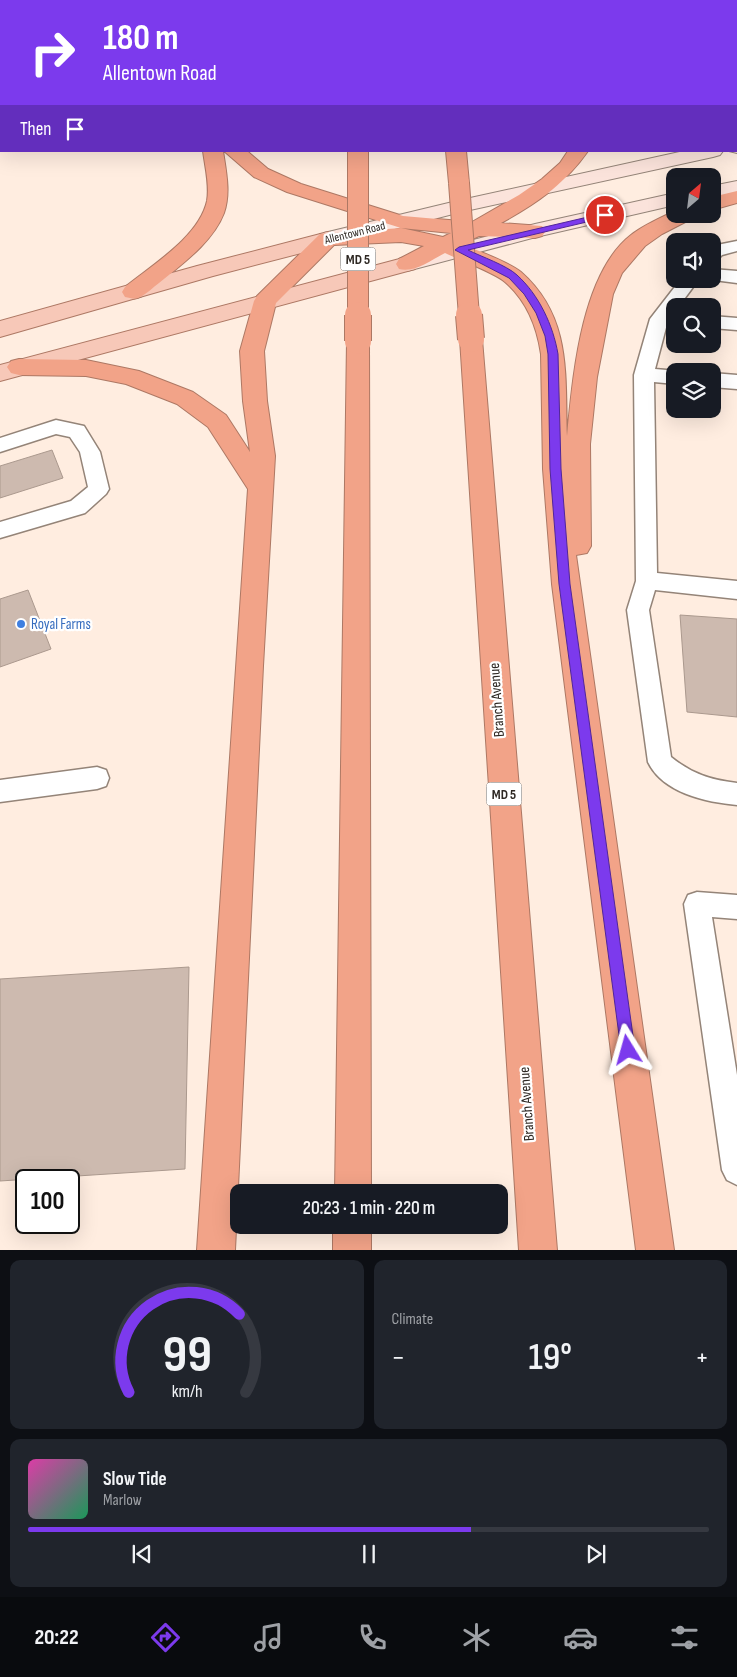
<!DOCTYPE html>
<html lang="en">
<head>
<meta charset="utf-8">
<style>
  :root { --surface:#171b24; --page:#20242c; --text:#f1f3f6; --muted:#9ea1a6; --line:#363941; --accent:#7c3aed }
  body { margin:0; font-family:"Sofia Sans Condensed",sans-serif; background:var(--page); color:var(--text); height:100vh; display:flex; flex-direction:column; font-size:19px; white-space:nowrap }
  * { box-sizing:border-box; margin:0 }
  p { font-size:16px; color:var(--muted) }
  .icon { flex:none; width:28px; height:28px; fill:none; stroke:currentColor; stroke-width:2; stroke-linecap:round; stroke-linejoin:round }
  .map { position:relative; height:1250px; overflow:hidden }
  .sheet { display:flex; flex-direction:column; gap:10px; padding:10px; background:#0d0f14; flex:1 }
  .sheet>* { flex:none }
  .banner { position:absolute; left:0px; top:0px; width:738px; height:152px; box-shadow:0 5px 20px #0002; background:#7c3aed; color:#fff; overflow:hidden }
  .needle { width:32px; rotate:28deg }
  .controls { position:absolute; left:666px; top:168px; display:grid; gap:10px }
  .controls a { display:grid; place-items:center; width:55px; height:55px; border-radius:10px; background:var(--surface); box-shadow:0 5px 20px #0002; font-size:25px }
  .speed { position:absolute; left:15px; top:1169px; display:flex; gap:10px; font-size:25px; font-weight:700; text-align:center }
  .speed>* { display:grid; place-content:center; width:65px; height:65px; border-radius:50%; background:var(--surface); box-shadow:0 5px 20px #0002; line-height:1 }
  .speed .limit { border:2px solid #111; border-radius:8px; background:#fff; color:#111 }
  .pin { position:absolute; display:grid; place-items:center; width:42px; height:42px; color:#fff; margin:-21px; border:2px solid #fff; border-radius:50%; box-shadow:0 1px 5px #0007 }
  .me { position:absolute; width:55px; margin:-28px; rotate:352deg; stroke-linejoin:round; filter:drop-shadow(0 0 4px #0008) }
  .turn { display:flex; align-items:center; gap:18px; height:105px; padding:0 20px; font-size:22px }
  .turn .icon { width:65px; height:65px; stroke-width:2.5 }
  .turn b { display:block; font-size:35px; line-height:42px }
  .then { display:flex; align-items:center; height:48px; padding:0 20px; background:#0003; gap:10px; font-size:19px }
  .big { font-size:38px; font-weight:600; line-height:1.1 }
  .sheet .widget { flex:1; display:flex; flex-direction:column; justify-content:center; gap:8px; min-width:0; padding:0 18px; border-radius:10px; background:var(--page) }
  .sheet .dial { align-items:center; gap:0 }
  .dial svg { height:130px; overflow:visible; fill:none; stroke:var(--line); stroke-width:7; stroke-linecap:round; text-anchor:middle }
  .dial text { fill:var(--text); stroke:none }
  .song { display:flex; align-items:center; gap:15px }
  .cover { width:60px; height:60px; border-radius:8px; background:linear-gradient(135deg,hsl(320 70% 55%),hsl(150 70% 35%)) }
  .played { height:5px; border-radius:2px; background:linear-gradient(90deg,var(--accent) 65%,var(--line) 65%) }
  .keys { display:flex; justify-content:space-around; direction:ltr }
  .heat { display:flex; justify-content:space-between; align-items:center; font-size:28px; direction:ltr }
  .sheet .tiles { flex:1; display:grid; gap:10px; grid-template-columns:1fr 1fr }
  .widget:last-child { grid-column:span 2 }
  .trip { position:absolute; left:230px; top:1184px; width:278px; height:50px; border-radius:10px; background:var(--surface); box-shadow:0 5px 20px #0002; font-weight:600; line-height:50px; text-align:center }
  .tabs { display:flex; height:80px; justify-content:space-around; align-items:center; background:#090b0e; color:var(--muted) }
  .tabs .icon { width:35px; height:35px }
  .tabs .selected { color:var(--accent) }
  .tabs b { font-size:22px; color:var(--text) }
  .map>svg:first-child { display:block }
  .building { fill:#cdbaaf; stroke:#ab998e }
  .lines { fill:none; stroke-linecap:round; stroke-linejoin:round }
  .service-casing { stroke:#948478; stroke-width:3 }
  .secondary-casing { stroke:#948478; stroke-width:2 }
  .primary-casing { stroke:#ad7864; stroke-width:2 }
  .motorway-casing { stroke:#ad7864; stroke-width:2 }
  .service { fill:#fff; fill-rule:evenodd }
  .secondary { fill:#fbe3db; fill-rule:evenodd }
  .primary { fill:#f7c8b8; fill-rule:evenodd }
  .motorway { fill:#f2a388; fill-rule:evenodd }
  .motorway-bridge-far1-casing { stroke:#ad7864; stroke-width:22; stroke-linecap:butt }
  .motorway-bridge-casing { stroke:#ad7864; stroke-width:28; stroke-linecap:butt }
  .motorway-bridge-far1 { stroke:#f2a388; stroke-width:20 }
  .motorway-bridge { stroke:#f2a388; stroke-width:26 }
  .route { fill:#7c3aed; stroke:#51269a }
  .shop-dot { fill:#3f7fe0; stroke:#fff; stroke-width:2 }
  .labels { text-anchor:middle; dominant-baseline:central; stroke-width:4.5; stroke-linejoin:round; paint-order:stroke }
  .far-street-label { font-size:12px; fill:#2d2722; stroke:#fff }
  .shield { fill:#fff; stroke:#6c6864; stroke-width:1 }
  .shield-label { font-size:14px; font-weight:bold; fill:#2d2722 }
  .shop-label { font-size:15px; fill:#366cbe; stroke:#fff; text-anchor:start }
  .street-label { font-size:15px; fill:#2d2722; stroke:#fff }
</style>
</head>
<body>
<div class="map">
<svg width="737" height="1250" viewBox="0 0 737 1250">
  <rect width="100%" height="100%" fill="#ffede0"/>
  <path class="building" d="M52 450 63 478 0 498V466Z
    M28 590 51 649 0 667V599Z
    M680 615 737 619V717L687 712Z
    M189 967 185 1169 0 1181V979Z"/>
  <g class="lines">
    <g class="service-casing">
      <path id="service" d="M737 241V251L722 255 718 259 712 260V246Z
        M712 269 737 271V283L706 279H712Z
        M681 279H699L679 306H675V311L668 320 655 369 678 371H675V384L654 382 657 573 737 581V599L655 590 649 610 671 757C692 774 711 780 737 783V805C706 802 663 793 648 762L627 610 636 581 634 375 650 319Z
        M712 316 737 318V330L712 328Z
        M712 373 737 375V389L712 387Z
        M56 420 84 426 100 452 109 489 106 494 85 513 0 538V522L71 501 88 487 80 452 70 437 56 434 0 452V438Z
        M97 767 106 770 109 778 106 786 97 789 0 802V780Z
        M697 892 737 895V919L712 917 737 1075V1185L727 1180 722 1170 684 904 688 895Z"/>
    </g>
    <g class="secondary-casing">
      <path id="secondary" d="M737 140V153L729 151H736Z
        M684 151H723L720 155 713 157 461 212 332 245 324 243 321 238 324 233 461 200Z
        M737 181V193L712 198V186Z
        M675 193V205L536 237 407 271 399 269 396 264 399 259 407 257 535 224Z"/>
    </g>
    <g class="primary-casing">
      <path id="primary" d="M328 232 336 234 339 239 336 244 213 276 0 337V321L197 266Z
        M407 257 415 259 418 264 415 269 0 381V365Z"/>
    </g>
    <g class="motorway-casing">
      <path id="motorway" d="M214 0H232V1H214Z
        M347 0H365V1H347Z
        M435 0H453V1H435Z
        M569 0H587V1H569Z
        M736 126H737V138H736Z
        M203 151H223C226 171 231 193 224 213 213 242 182 264 159 283 153 287 147 294 140 297 135 300 131 298 125 297L122 292 125 287C152 265 199 237 207 201 210 185 205 167 203 151Z
        M224 151H247L268 169 301 184 403 216 472 222 519 195 542 179 560 163 568 151H588C565 184 536 204 501 223L542 226 546 231 542 236 535 238 479 236 462 244C478 251 509 262 521 272 572 317 565 375 567 436 573 376 581 274 631 235 644 225 660 218 675 211V214H696L693 218 662 234 645 246 622 273 613 294 597 377 590 444 591 546 587 553 576 555 674 1250H636L552 584 543 469 541 354C537 327 527 301 505 282 495 273 460 260 445 253 431 260 415 273 399 269L396 264 399 259 424 246 401 242 334 245 276 303 264 351 267 401 275 456 263 666 235 1250H197L248 489 208 427 177 404 126 384 86 376 19 375 11 373 7 367 11 361 19 359 86 360 139 371 193 392 226 415 250 452 243 401 240 351 254 301 257 296 320 234 401 228 443 237 451 233 401 228 287 192 254 177Z
        M348 151H368V177L365 181 358 183 351 181 348 177Z
        M446 151H466L469 183 466 187 459 189 452 187 449 183Z
        M737 191V203L712 210V197Z
        M471 331 479 334 482 339 557 1250H519L460 339 463 334Z
        M358 333 366 336 369 341 371 1192H335L347 341 350 336Z
        M333 1225H371V1250H333Z"/>
    </g>
    <use href="#service" class="service"/>
    <use href="#secondary" class="secondary"/>
    <use href="#primary" class="primary"/>
    <use href="#motorway" class="motorway"/>
    <g class="motorway-bridge-far1-casing">
      <path id="motorway-bridge-far1" d="M358 177V316
        M459 183 469 316"/>
    </g>
    <g class="motorway-bridge-casing">
      <path id="motorway-bridge" d="M358 315V341
        M469 315 471 339"/>
    </g>
    <use href="#motorway-bridge-far1" class="motorway-bridge-far1"/>
    <use href="#motorway-bridge" class="motorway-bridge"/>
  </g>
  <path class="route" d="M605 213 609 215 608 217 468 250C482 257 506 265 517 275 539 295 553 325 558 354L561 469 570 584 635 1050 633 1056 628 1058 623 1056 621 1050 559 584 550 469 548 354 545 336 536 313 524 294 509 278 455 250 459 247Z"/>
  <circle class="shop-dot" cx="21" cy="624" r="5"/>
  <g class="labels">
    <g class="far-street-label">
      <text transform="translate(355 233) rotate(-14)">Allentown Road</text>
    </g>
    <g class="shield">
      <rect x="340.5" y="247.5" width="35" height="23" rx="4"/>
      <rect x="486.5" y="782.5" width="35" height="23" rx="4"/>
    </g>
    <g class="shield-label">
      <text x="358" y="259">MD 5</text>
      <text x="504" y="794">MD 5</text>
    </g>
    <g class="shop-label">
      <text x="31" y="624">Royal Farms</text>
    </g>
    <g class="street-label">
      <text transform="translate(497 700) rotate(-94)">Branch Avenue</text>
      <text transform="translate(527 1104) rotate(-94)">Branch Avenue</text>
    </g>
  </g>
</svg>
<div class="controls">
<a><svg class="needle" viewBox="-14 -14 28 28"><path d="M0-13l5 13h-10z" fill="#e53935"/><path d="M0 13l5-13h-10z" fill="#9ea1a6"/></svg></a>
<a><svg class="icon" aria-label="sound" viewBox="0 0 24 24"><path d="M4 9h4l5-4v14l-5-4H4zM17 9q2 3 0 6"/></svg></a>
<a><svg class="icon" aria-label="search" viewBox="0 0 24 24"><circle cx="10" cy="10" r="6"/><path d="M15 15l6 6"/></svg></a>
<a><svg class="icon" aria-label="layers" viewBox="0 0 24 24"><path d="M12 4l9 5-9 5-9-5zM3 14l9 5 9-5"/></svg></a>
</div>
<div class="speed"><div class="limit">100</div></div>
<div class="pin" style="left:605px;top:215px;background:#d93025"><svg class="icon" aria-label="arrive" viewBox="0 0 24 24"><path d="M6 21V4h12l-3 4 3 4H6"/></svg></div>
<svg class="me" style="left:628px;top:1050px" viewBox="-20 -20 40 40"><path d="M0-17L14 15 0 8-14 15z" fill="#7c3aed" stroke="#fff" stroke-width="4"/></svg>
<div class="trip">20:23 · 1 min · 220 m</div>
<div class="banner">
<div class="turn"><svg class="icon" aria-label="right" viewBox="0 0 24 24"><path d="M7 20v-9h11M14 6l5 5-5 5"/></svg><div><b>180 m</b>Allentown Road</div></div>
<div class="then">Then<svg class="icon" aria-label="arrive" viewBox="0 0 24 24"><path d="M6 21V4h12l-3 4 3 4H6"/></svg></div>
</div>
</div>
<section class="sheet">
<div class="tiles">
<div class="widget dial"><svg viewBox="0 0 100 80">
<path d="M14 69A42 42 0 1 1 86 69"/>
<path d="M14 69A42 42 0 0 1 82 21" stroke="#7c3aed"/>
<text x="50" y="56" font-size="32" font-weight="700">99</text>
<text x="50" y="72" font-size="11">km/h</text>
</svg></div>
<div class="widget"><p>Climate</p>
<div class="heat"><a>−</a><b class="big">19°</b><a>+</a></div>
</div>
<div class="widget">
<div class="song"><i class="cover"></i><div><b>Slow Tide</b><p>Marlow</p></div></div>
<div class="played"></div>
<div class="keys"><svg class="icon" aria-label="previous" viewBox="0 0 24 24"><path d="M18 5L8 12l10 7zM5 5v14"/></svg><svg class="icon" aria-label="pause" viewBox="0 0 24 24"><path d="M8 5v14M16 5v14"/></svg><svg class="icon" aria-label="next" viewBox="0 0 24 24"><path d="M6 5l10 7-10 7zM19 5v14"/></svg></div>
</div>
</div>
</section>
<nav class="tabs">
<b>20:22</b>
<svg class="icon selected" aria-label="directions" viewBox="0 0 24 24"><path d="M12 3l9 9-9 9-9-9zM9 14v-3h6M13 9l2 2-2 2"/></svg>
<svg class="icon" aria-label="music" viewBox="0 0 24 24"><path d="M9 18V5l10-2v13"/><circle cx="6" cy="18" r="3"/><circle cx="16" cy="16" r="3"/></svg>
<svg class="icon" aria-label="phone" viewBox="0 0 24 24"><path d="M5 4h4l2 5-3 2q2 4 5 5l2-3 5 2v4C11 20 4 13 5 4z"/></svg>
<svg class="icon" aria-label="climate" viewBox="0 0 24 24"><path d="M12 3v18M4 7l16 10M4 17L20 7"/></svg>
<svg class="icon" aria-label="car" viewBox="0 0 24 24"><path d="M5 17H2v-5l4-1 3-4h7l3 4 3 1v5h-3M9 17h6M6 11h13"/><circle cx="7" cy="17" r="2"/><circle cx="17" cy="17" r="2"/></svg>
<svg class="icon" aria-label="filters" viewBox="0 0 24 24"><path d="M4 7h16M4 17h16"/><circle cx="9" cy="7" r="2"/><circle cx="15" cy="17" r="2"/></svg>
</nav>
</body>
</html>
